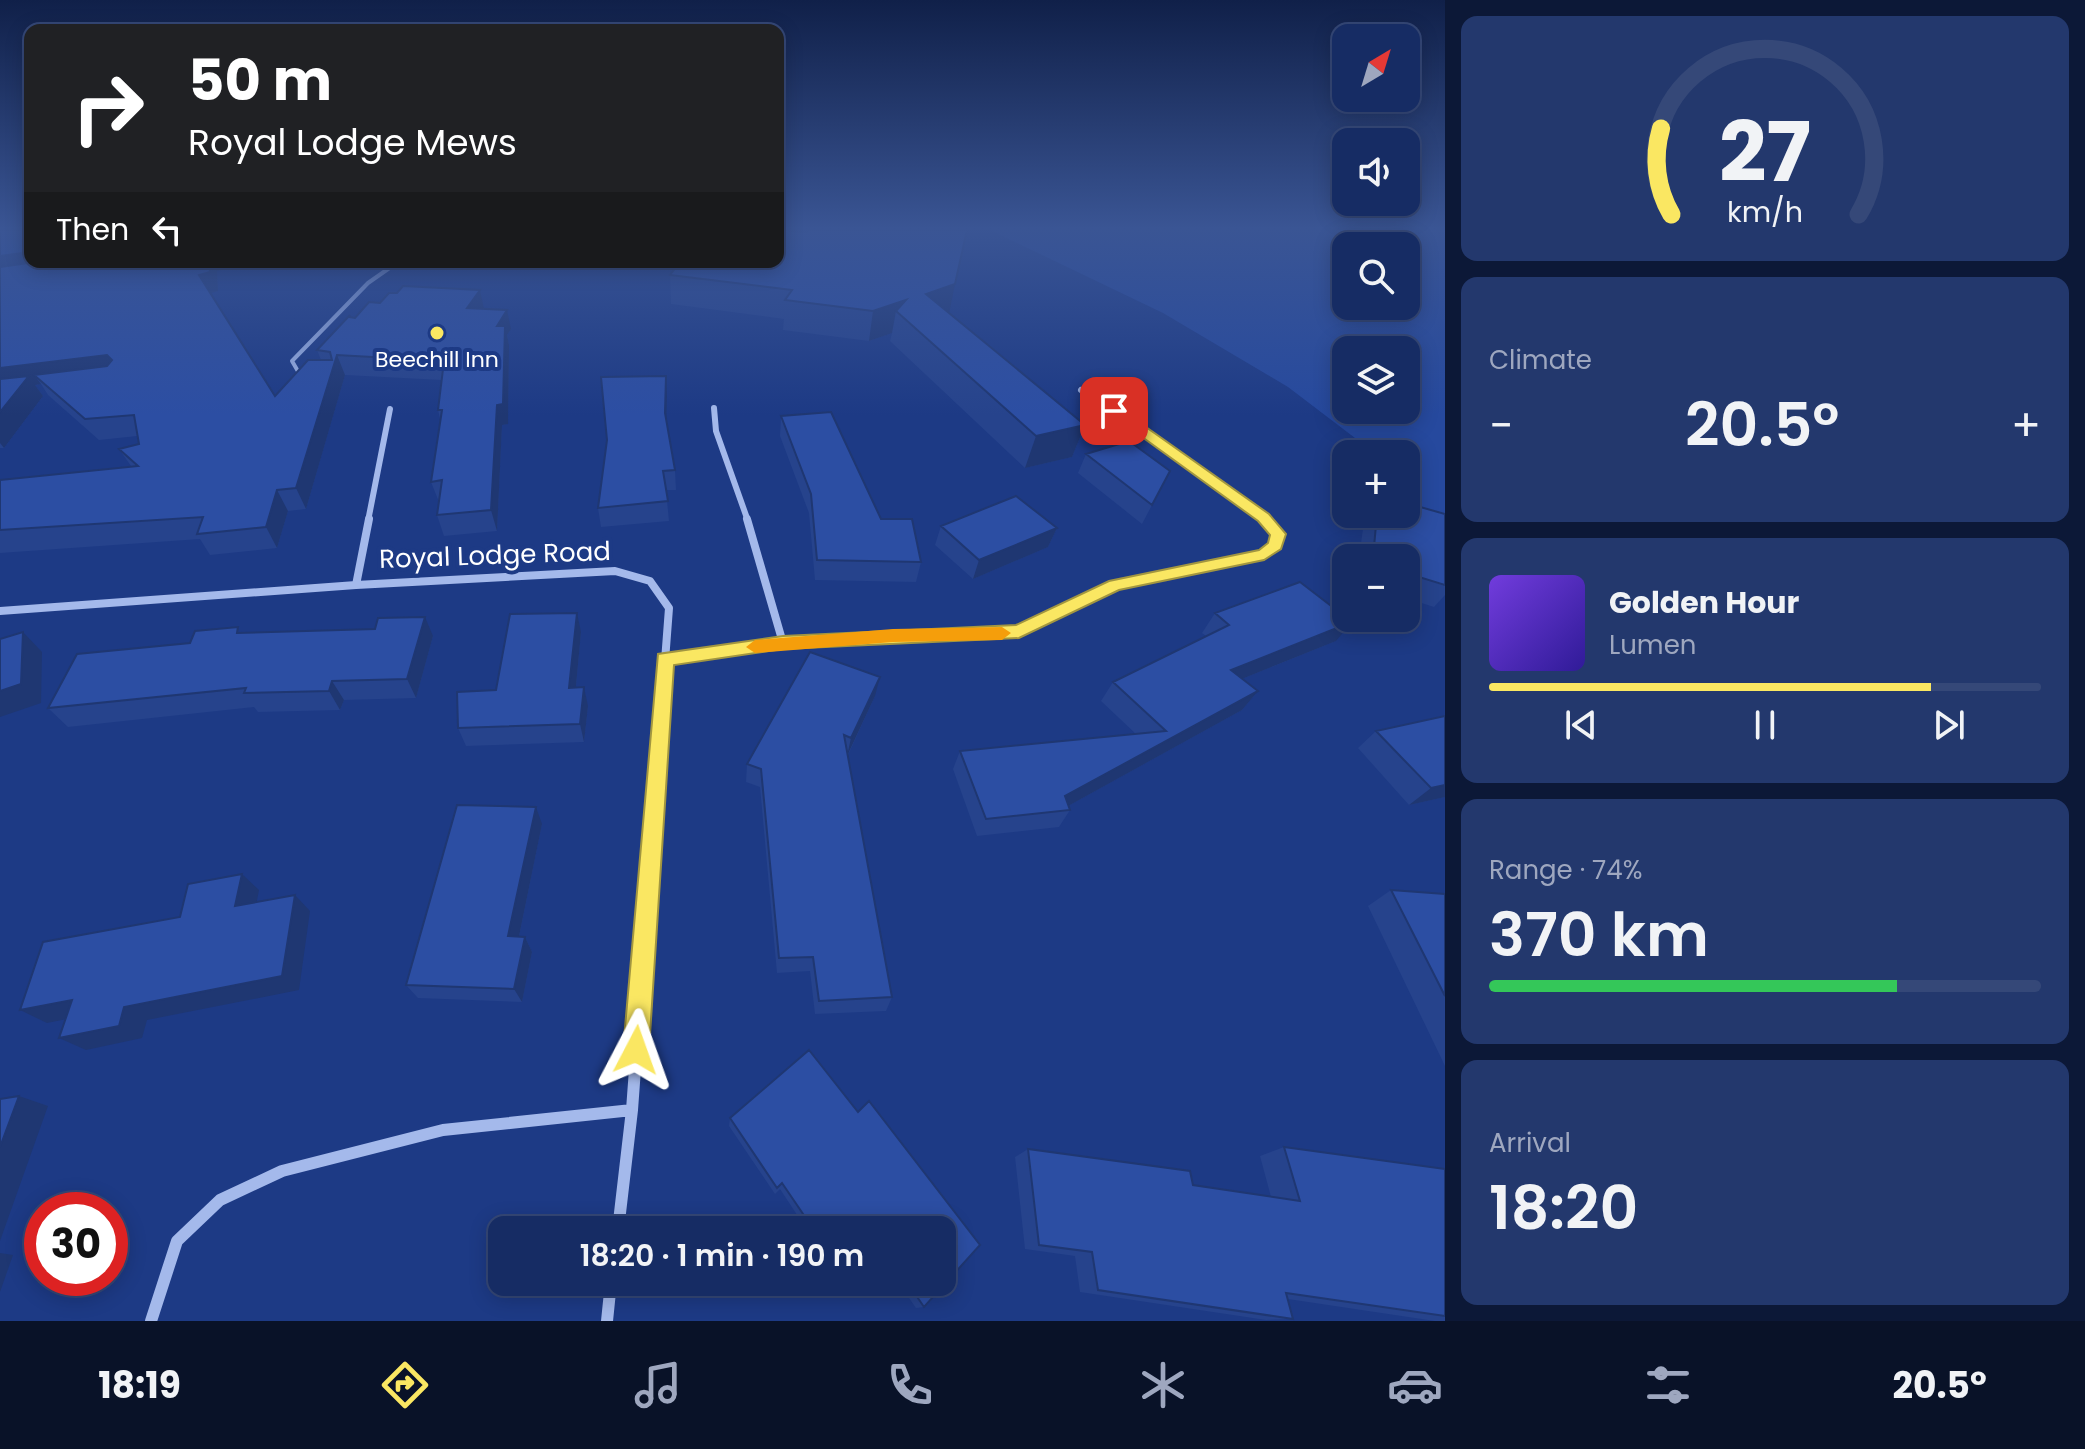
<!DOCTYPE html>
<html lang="en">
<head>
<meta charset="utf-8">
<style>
  :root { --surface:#162c64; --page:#23386d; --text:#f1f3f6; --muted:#9ea7bf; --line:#354878; --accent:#fae762 }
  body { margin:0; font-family:Poppins,sans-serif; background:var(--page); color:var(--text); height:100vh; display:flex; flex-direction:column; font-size:30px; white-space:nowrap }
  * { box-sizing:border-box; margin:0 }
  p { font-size:26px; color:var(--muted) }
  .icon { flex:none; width:44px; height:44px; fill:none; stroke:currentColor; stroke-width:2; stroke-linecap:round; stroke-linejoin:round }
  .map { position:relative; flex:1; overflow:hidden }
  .side { display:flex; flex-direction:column; gap:16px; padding:16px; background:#0c1837; width:640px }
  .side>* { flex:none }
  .top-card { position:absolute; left:24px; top:24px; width:760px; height:244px; border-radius:16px; box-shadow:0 4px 20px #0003,0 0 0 2px var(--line); background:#202124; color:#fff; overflow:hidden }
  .needle { width:52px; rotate:38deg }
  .controls { position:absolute; left:1332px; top:24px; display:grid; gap:16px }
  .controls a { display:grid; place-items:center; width:88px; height:88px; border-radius:16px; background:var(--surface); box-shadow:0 4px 20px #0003,0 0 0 2px var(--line); font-size:40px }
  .speed { position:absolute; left:24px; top:1192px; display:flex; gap:16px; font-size:40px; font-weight:700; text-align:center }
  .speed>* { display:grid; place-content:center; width:104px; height:104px; border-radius:50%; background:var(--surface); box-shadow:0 4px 20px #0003,0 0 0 2px var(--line); line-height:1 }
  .speed .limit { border:12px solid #d22; background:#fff; color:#111 }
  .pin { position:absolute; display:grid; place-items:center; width:68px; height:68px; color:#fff; margin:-34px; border-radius:16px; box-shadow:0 4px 12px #0006 }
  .me { position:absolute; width:88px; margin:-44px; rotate:4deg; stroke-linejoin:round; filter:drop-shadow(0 0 6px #0008) }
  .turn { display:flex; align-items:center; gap:28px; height:168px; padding:0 32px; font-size:36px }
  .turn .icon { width:104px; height:104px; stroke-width:2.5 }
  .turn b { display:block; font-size:56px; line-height:68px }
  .then { display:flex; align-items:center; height:76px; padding:0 32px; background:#0003; gap:16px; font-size:30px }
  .big { font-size:60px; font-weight:600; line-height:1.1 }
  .side .widget { flex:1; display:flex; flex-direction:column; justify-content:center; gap:12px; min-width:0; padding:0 28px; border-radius:16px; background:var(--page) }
  .side .dial { align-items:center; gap:0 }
  .dial svg { height:208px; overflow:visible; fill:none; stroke:var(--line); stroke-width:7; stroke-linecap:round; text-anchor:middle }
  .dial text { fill:var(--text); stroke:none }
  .song { display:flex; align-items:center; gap:24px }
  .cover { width:96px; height:96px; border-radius:12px; background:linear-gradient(135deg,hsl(260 70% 55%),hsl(250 70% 35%)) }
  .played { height:8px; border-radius:4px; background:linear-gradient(90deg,var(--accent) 80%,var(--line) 80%) }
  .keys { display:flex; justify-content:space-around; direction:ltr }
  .heat { display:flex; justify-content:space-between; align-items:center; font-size:44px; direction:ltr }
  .charge { height:12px; border-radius:6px; background:linear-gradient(90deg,#34c759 74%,var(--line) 0) }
  .trip { position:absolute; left:488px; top:1216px; width:468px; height:80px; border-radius:16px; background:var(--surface); box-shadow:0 4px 20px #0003,0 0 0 2px var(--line); font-weight:600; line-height:80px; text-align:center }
  .tab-bar { display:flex; height:128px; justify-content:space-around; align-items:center; background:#091228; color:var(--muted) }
  .tab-bar .icon { width:56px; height:56px }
  .tab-bar .active { color:var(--accent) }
  .tab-bar b { font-size:36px; color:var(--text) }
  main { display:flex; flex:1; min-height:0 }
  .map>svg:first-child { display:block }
  .green { fill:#26499e; fill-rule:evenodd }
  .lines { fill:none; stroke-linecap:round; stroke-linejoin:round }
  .service { stroke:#a4b9eb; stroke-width:4 }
  .minor-far3 { stroke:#a4b9eb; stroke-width:6 }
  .minor-far2 { stroke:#a4b9eb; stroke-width:8 }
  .minor-far1 { stroke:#a4b9eb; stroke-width:10 }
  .minor { stroke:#a4b9eb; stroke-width:12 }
  .wall { fill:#26438c }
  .shaded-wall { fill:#1f3772 }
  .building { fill:#2c4ea3; stroke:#1f3772; stroke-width:2 }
  .route { fill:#fae762; stroke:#a29640; stroke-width:2 }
  .slow { fill:#f59e0b }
  .poi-dot { fill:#fae762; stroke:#1d3a85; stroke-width:3 }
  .labels { text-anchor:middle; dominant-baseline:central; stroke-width:8; stroke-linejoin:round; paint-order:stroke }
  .far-poi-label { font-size:22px; fill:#fff; stroke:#1d3a85 }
  .street-label { font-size:26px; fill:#fff; stroke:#1d3a85 }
</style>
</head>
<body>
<main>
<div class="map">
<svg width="1445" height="1321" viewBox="0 0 1445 1321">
  <rect width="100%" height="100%" fill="#1d3a85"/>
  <path class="green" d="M990 230H1445V530L1406 501V454H1376L1288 387 1163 313ZM1346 246H1406V306H1346ZM1346 350H1406V410H1346Z"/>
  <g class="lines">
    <path class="service" d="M304 373H299L292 361 368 283 398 262"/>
    <path class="minor-far3" d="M1081 390 1266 521
      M714 408 716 431 748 521
      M368 521 390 409"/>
    <path class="minor-far2" d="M747 519 783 643
      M356 585 369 519
      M0 611 356 585 615 571 650 581 669 608 660 727
      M665 659 783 643 893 635 1019 632 1115 585 1264 555 1275 546 1278 534 1265 519"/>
    <path class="minor-far1" d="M641 989 660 725"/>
    <path class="minor" d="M618 1230 632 1110 641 987
      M151 1321 177 1241 220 1200 282 1171 443 1130 632 1110
      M607 1321 611 1282"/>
  </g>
  <path class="wall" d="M0 230 217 271 218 291 210 293 275 396 321 360 317 350 350 315 351 317 484 308 511 329 507 335 509 345 508 424 502 425 497 531 444 536 437 515 439 502 431 482 440 419 438 410 442 380 345 375 306 509 288 511 277 548 210 555 200 539 0 553V480L131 466 119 449 139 444 137 436 99 440 48 395 41 384 35 385 43 396 4 448H0Z
    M680 262 949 313 1085 425 1072 457 1025 468 890 341 892 333 869 341 783 330 784 319 671 304 670 275Z
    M667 395 666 422 675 470 676 490H666L669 521 601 527 598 508Z
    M781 416 881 519 921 562 916 582 815 580 809 513 780 436Z
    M1086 454 1170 471 1142 524 1078 473Z
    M1365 514H1445V595L1434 607 1406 598V558H1359Z
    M941 526 1057 528 1048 547 973 579 935 545Z
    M1215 613 1336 641 1242 679 1258 691 1242 710 1068 806 1070 810 1059 827 977 836 953 769 960 751 1136 734 1101 701 1113 682 1206 636 1202 633Z
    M242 632 433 636 416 698 344 700 340 710 258 712 254 707 68 727 48 708 190 643Z
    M581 632 576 687 588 706 584 742 466 746 458 728 496 690Z
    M875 696 848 755 892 997 886 1011 815 1014 810 971 777 973 760 787 746 782 747 764Z
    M1445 716V797L1409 805 1358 748 1376 731Z
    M542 824 519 937H525L532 952 522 1002 418 998 406 985Z
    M1391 890 1445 894V1066L1368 906Z
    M809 1050 858 1112 869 1101 980 1245 924 1307 916 1308 898 1282H942V1230H807L780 1189 775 1194 729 1126 730 1118Z
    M1284 1147 1445 1169V1321H1435L1288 1299 1293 1319 1266 1320 1080 1292 1075 1256 1025 1249 1015 1157 1028 1149 1193 1185 1271 1197 1260 1156Z"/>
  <path class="shaded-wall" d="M30 252V262H93L0 276V256Z
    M209 262H261L217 271 218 291 208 294 199 275Z
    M955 284 949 314 926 294Z
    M480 290 484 309 467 308Z
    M906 300 896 311 892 333 869 341 873 311Z
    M507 310 511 329 507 335 509 345 508 424 502 425 497 531 491 510 497 326Z
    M107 355 120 374 34 375 41 384 35 385 43 396 4 448 0 443V368Z
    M337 355 345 375 306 509 296 488Z
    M666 376 667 395 666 432 665 413Z
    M1085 425 1072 457 1025 468 1036 436Z
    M277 490 288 511 277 548 266 527Z
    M1057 528 1048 547 973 579 979 560Z
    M577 613 581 632 574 707 569 688Z
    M425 617 433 636 416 698 407 679Z
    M1352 622 1336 641 1217 689 1231 670Z
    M23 632 42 652 41 703 0 717V691Z
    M880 677 875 696 847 756 851 738Z
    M332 681 344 700 340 710 329 691Z
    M584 687 588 706 584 742 580 724Z
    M1258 691 1242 710 1059 811 1065 796Z
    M1445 785V797L1409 805 1431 788Z
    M536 807 542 824 516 951 508 936Z
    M242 874 259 890 253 921 235 906Z
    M295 895 310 911 299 990 147 1020 142 1038 86 1050 59 1038 124 1007Z
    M525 937 532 952 522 1002 514 989Z
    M72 1000 97 1013 47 1023 20 1010Z
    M19 1096 48 1106 0 1241V1147Z
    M0 1253 13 1255 0 1292Z"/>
  <path class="building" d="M0 230H30V252L0 256Z
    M778 230 807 232 809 230H967L955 284 926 294 1085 425 1036 436 896 311 906 300 873 311 785 300 792 290 670 275 680 262H778Z
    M35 262H209L210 272 199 275 275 396 308 360H332L330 352 317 350 350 315 349 317 355 318 369 302 380 303 389 293H397L403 286 480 290 467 308 507 310 497 326H505L503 404 497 405 491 510 437 515 442 480 431 482 442 410H438L444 361 337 355 296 488 277 490 266 527 197 534 203 517 0 530V480L138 466 119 449 139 444 134 415 85 419 34 375 107 366 112 360 107 355 0 368V267Z
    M29 376 0 412V379Z
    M666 376 665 413 675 470 663 471 668 501 598 508 607 440 601 377Z
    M831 412 881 519H912L921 562 817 560 811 494 781 416Z
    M1129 441 1170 471 1152 505 1086 454Z
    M1016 496 1057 528 979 560 941 526Z
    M1406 503 1445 514V585L1406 573V558H1373L1377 514H1406Z
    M1300 582 1352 622 1231 670 1258 691 1065 796 1070 810 986 819 960 751 1166 731 1113 682 1229 625 1215 613Z
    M577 613 569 688 584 687 580 724 458 728 457 692 496 690 510 614Z
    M425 617 407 679 332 681 329 691 244 693 246 688 48 708 77 654 190 643 195 631 238 627 237 633 375 629 378 618Z
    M23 632 21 684 0 691V639Z
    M810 652 880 677 851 738 844 735 892 997 819 1001 813 957 779 958 761 769 747 764Z
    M1445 716V785L1431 788 1376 731Z
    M457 805 536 807 508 936 525 937 514 989 406 985Z
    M242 874 235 906 295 895 282 976 124 1007 119 1026 59 1038 72 1000 20 1010 43 942 180 917 188 884Z
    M1391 890 1445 894V996Z
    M809 1050 858 1112 869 1101 980 1245 924 1307 907 1282H942V1230H814L782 1183 777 1188 730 1118Z
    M19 1096 0 1147V1099Z
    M1284 1147 1445 1169V1316L1286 1293 1293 1319 1098 1290 1092 1252 1039 1245 1028 1149 1190 1171 1193 1185 1300 1201Z"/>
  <linearGradient id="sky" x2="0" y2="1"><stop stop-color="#102049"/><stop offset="0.55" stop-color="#3a5594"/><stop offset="1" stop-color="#3a5594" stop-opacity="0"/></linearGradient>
  <rect width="1445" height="415" fill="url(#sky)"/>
  <path class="route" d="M1109 408H1119L1269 514 1286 534 1281 549 1264 560 1119 590 1019 638 783 649 674 665 649 1050 645 1059 636 1063 627 1059 623 1050 658 654 783 636 1016 625 1109 581 1259 550 1268 543 1270 535 1258 521 1109 413Z"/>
  <path class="slow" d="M1002 627 1011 633 1002 640 893 642 755 653 746 647 755 640 893 629Z"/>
  <circle class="poi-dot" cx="437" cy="333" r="8"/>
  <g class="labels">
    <g class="far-poi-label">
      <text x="437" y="359">Beechill Inn</text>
    </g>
    <g class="street-label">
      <text transform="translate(495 555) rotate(-2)">Royal Lodge Road</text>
    </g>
  </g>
</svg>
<div class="controls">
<a><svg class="needle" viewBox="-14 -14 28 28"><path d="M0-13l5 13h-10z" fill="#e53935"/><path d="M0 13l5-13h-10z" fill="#9ea7bf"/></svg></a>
<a><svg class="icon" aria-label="sound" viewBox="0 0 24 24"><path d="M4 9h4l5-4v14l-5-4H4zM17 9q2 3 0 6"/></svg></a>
<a><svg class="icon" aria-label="search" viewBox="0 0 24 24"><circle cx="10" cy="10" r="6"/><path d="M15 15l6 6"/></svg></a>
<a><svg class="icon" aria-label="layers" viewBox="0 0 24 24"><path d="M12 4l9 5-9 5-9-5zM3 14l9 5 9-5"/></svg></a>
<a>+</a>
<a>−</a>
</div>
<div class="speed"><div class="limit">30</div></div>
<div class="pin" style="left:1114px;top:411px;background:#d93025"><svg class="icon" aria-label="arrive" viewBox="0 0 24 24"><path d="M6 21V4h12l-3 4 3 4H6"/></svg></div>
<svg class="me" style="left:636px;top:1050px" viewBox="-20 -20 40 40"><path d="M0-17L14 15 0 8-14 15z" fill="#fae762" stroke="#fff" stroke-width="4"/></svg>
<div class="trip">18:20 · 1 min · 190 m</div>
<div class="top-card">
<div class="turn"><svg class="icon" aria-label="right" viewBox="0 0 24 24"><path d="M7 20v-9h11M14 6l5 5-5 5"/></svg><div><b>50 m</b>Royal Lodge Mews</div></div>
<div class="then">Then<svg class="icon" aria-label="left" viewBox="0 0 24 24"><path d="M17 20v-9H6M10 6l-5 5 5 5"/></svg></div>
</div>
</div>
<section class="side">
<div class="widget dial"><svg viewBox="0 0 100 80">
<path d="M14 69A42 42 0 1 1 86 69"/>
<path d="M14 69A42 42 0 0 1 10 36" stroke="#fae762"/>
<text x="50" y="56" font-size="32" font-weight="700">27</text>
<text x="50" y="72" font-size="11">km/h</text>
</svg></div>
<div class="widget"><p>Climate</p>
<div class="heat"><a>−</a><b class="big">20.5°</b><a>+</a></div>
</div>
<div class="widget">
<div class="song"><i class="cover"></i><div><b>Golden Hour</b><p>Lumen</p></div></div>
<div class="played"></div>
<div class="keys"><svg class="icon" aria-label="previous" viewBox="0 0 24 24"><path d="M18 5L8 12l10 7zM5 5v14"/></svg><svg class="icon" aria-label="pause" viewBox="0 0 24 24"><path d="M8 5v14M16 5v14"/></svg><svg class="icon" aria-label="next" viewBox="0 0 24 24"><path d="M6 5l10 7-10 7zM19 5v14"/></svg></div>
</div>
<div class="widget"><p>Range · 74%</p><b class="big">370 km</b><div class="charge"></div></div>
<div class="widget"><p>Arrival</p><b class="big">18:20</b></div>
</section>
</main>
<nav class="tab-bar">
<b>18:19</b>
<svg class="icon active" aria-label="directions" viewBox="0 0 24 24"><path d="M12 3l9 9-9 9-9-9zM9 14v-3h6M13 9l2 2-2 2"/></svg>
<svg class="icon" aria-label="music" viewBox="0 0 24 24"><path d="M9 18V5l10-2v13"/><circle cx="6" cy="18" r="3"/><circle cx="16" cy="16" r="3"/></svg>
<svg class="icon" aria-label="phone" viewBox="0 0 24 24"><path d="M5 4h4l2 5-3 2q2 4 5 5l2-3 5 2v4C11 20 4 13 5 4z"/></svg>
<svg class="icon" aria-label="climate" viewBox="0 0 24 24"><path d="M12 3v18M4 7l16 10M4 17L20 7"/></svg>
<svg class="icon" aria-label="car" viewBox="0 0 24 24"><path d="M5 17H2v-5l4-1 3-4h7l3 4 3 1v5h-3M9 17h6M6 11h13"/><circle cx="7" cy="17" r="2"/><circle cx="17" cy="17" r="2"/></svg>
<svg class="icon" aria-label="filters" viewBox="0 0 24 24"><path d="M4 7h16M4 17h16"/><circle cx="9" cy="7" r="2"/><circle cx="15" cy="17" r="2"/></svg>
<b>20.5°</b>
</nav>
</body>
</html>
